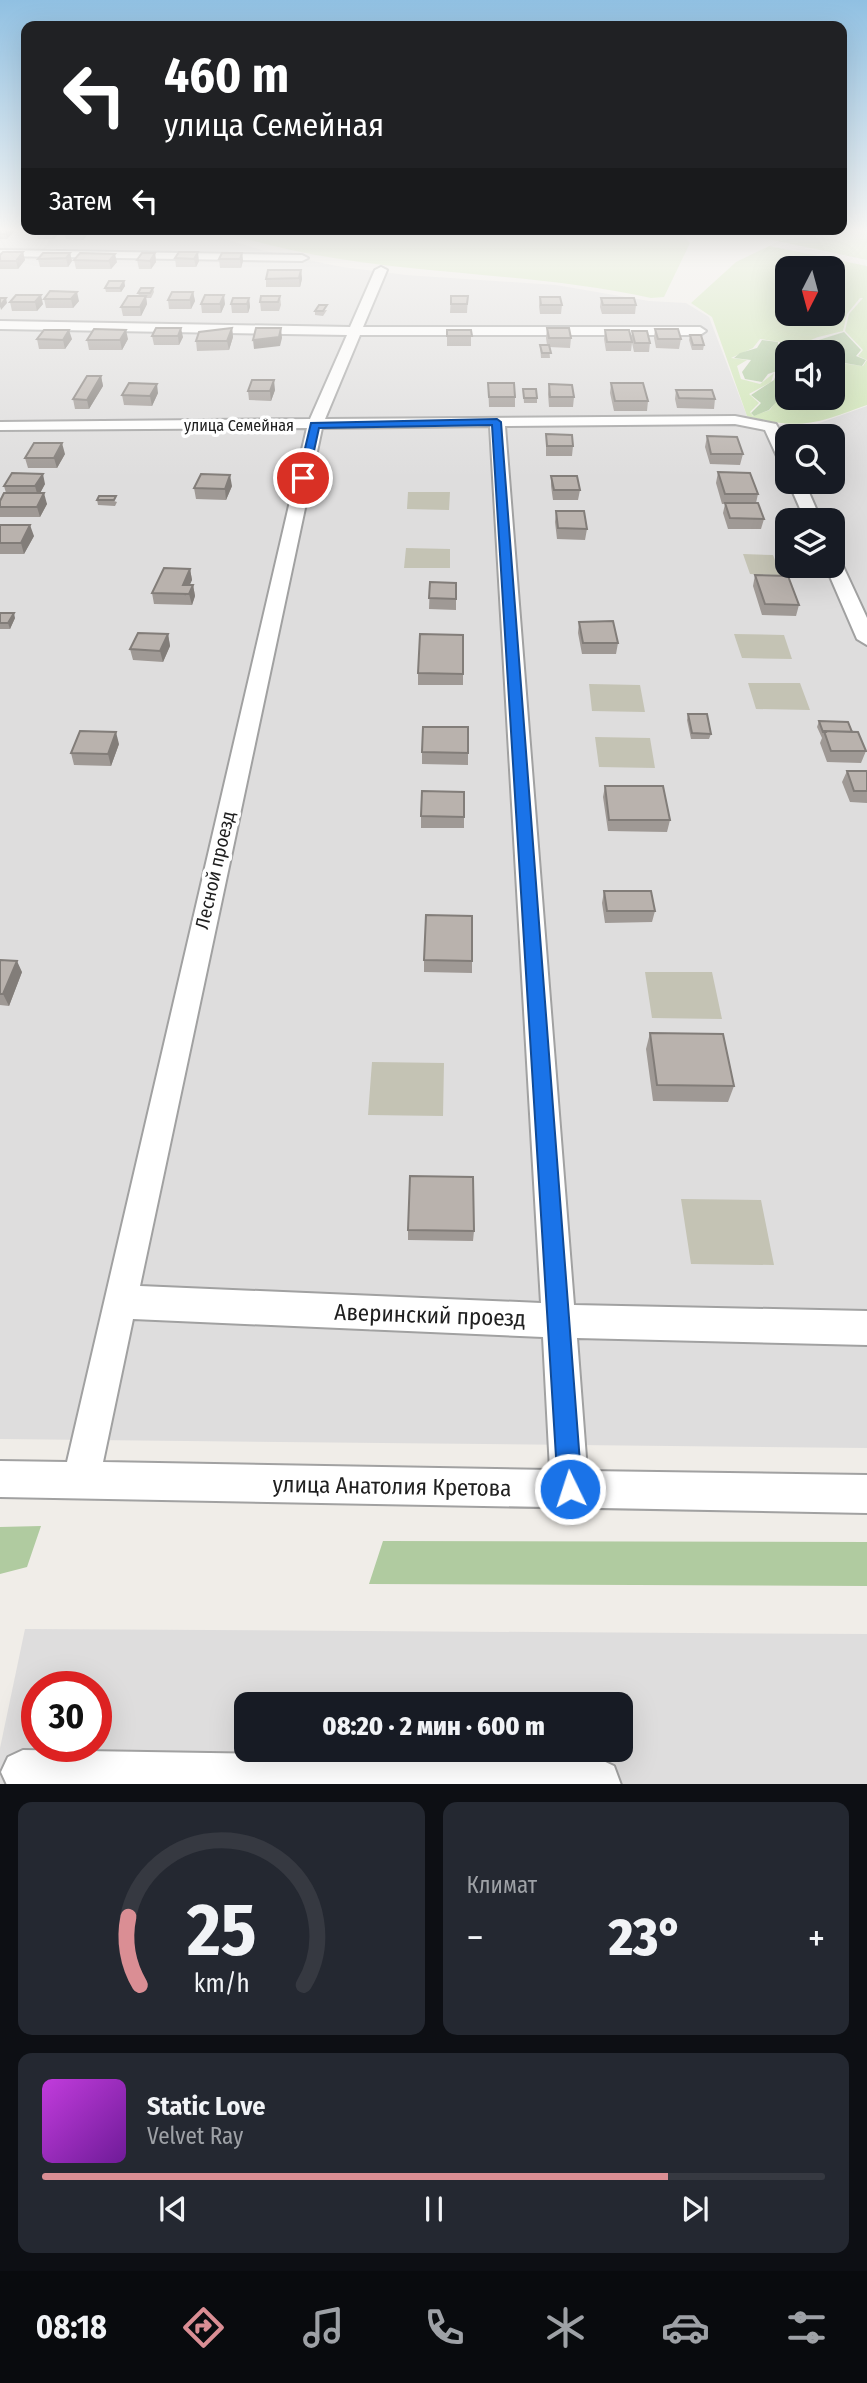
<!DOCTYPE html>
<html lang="ru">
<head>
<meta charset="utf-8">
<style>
  :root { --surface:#171b24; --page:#242831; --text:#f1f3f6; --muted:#9ea1a6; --line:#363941; --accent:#da8e94 }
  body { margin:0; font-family:"Fira Sans Condensed",sans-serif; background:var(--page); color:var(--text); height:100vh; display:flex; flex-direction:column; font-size:26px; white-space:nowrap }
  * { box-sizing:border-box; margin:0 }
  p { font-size:23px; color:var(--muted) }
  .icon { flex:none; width:38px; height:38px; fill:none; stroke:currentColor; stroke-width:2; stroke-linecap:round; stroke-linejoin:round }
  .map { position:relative; height:1784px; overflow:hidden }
  .sheet { display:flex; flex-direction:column; gap:18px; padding:18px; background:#0d0f14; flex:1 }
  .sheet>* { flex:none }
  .banner { position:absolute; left:21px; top:21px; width:826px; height:214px; border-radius:14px; box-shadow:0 7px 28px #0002; background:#202124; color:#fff; overflow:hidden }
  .needle { width:46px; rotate:186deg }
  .controls { position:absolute; left:775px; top:256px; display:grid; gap:14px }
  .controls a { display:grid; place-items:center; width:70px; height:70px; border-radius:14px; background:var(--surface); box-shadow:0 7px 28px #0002; font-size:35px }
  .speed { position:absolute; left:21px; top:1671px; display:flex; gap:14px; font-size:35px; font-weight:700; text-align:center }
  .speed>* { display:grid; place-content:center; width:91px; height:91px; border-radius:50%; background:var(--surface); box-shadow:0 7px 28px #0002; line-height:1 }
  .speed .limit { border:10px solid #d22; background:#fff; color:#111 }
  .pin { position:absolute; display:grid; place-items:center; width:60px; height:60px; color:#fff; margin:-30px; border:4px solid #fff; border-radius:50%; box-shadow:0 2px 7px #0007 }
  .me { position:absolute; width:77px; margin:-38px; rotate:356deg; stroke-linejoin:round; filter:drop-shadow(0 0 5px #0008) }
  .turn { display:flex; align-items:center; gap:24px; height:147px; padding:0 28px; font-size:32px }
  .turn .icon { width:91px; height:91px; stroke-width:2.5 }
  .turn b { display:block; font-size:49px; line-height:60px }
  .then { display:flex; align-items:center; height:66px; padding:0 28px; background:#0003; gap:14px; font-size:26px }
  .big { font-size:52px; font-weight:800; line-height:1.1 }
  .sheet .widget { flex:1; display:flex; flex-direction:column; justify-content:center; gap:10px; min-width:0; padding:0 24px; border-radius:14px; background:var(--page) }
  .sheet .dial { align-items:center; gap:0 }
  .dial svg { height:182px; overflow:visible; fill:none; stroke:var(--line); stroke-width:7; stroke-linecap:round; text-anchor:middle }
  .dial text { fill:var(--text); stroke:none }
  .song { display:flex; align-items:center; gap:21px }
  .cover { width:84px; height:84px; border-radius:10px; background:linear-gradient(135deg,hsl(290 70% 55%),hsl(280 70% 35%)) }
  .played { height:7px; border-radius:4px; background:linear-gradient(90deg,var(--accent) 80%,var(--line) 80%) }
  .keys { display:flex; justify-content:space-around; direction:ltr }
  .heat { display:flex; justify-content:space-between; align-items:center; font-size:38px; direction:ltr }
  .sheet .tiles { flex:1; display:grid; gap:18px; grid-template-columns:1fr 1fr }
  .widget:last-child { grid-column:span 2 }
  .trip { position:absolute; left:234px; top:1692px; width:399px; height:70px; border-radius:14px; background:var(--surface); box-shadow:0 7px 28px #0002; font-weight:800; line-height:70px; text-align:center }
  .dock { display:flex; height:112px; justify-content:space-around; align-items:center; background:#090b0e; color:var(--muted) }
  .dock .icon { width:49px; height:49px }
  .dock .on { color:var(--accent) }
  .dock b { font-size:32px; color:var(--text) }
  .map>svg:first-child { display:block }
  .residential { fill:#dedddd; fill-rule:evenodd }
  .construction { fill:#c4c3b4 }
  .grass { fill:#cee5b3; fill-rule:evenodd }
  .forest { fill:#b0cba0 }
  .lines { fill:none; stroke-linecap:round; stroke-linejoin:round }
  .street-casing { stroke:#a1a1a1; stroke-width:4 }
  .street { fill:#fff; fill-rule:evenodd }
  .wall { fill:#9f9995 }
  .shaded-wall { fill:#827d79 }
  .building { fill:#b9b2ad; stroke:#827d79; stroke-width:2 }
  .route { fill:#1a73e8; stroke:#114b97; stroke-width:2 }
  .labels { text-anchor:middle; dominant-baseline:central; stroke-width:7; stroke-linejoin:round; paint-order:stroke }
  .far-street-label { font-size:16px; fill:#202020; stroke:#fff }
  .street-label { font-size:19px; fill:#202020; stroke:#fff }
  .near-street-label { font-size:23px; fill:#202020; stroke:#fff }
</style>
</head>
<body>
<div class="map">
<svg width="867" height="1785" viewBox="0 0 867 1785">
  <rect width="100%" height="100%" fill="#f0ede8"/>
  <path class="residential" d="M0 228 193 229 265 251 342 267 406 275 556 285 649 301 686 303 709 317 747 416 774 424 814 425 867 406V1448L0 1439ZM788 436H833V481H788ZM788 520H833V565H788Z
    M25 1629 867 1634V1784L0 1785V1748ZM37 1687H96V1746H37ZM247 1704H621V1750H247Z"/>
  <path class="construction" d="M408 492H450L449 510 407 509Z
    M406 548 450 549V568H404Z
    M743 554 773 555 781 575 750 574Z
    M734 634 784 635 792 659 742 658Z
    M748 683H800L810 710 756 709Z
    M589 684 640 685 645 712 592 711Z
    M595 737 650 738 655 768 599 767Z
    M645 972H712L722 1019 652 1018Z
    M372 1062 444 1063 443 1116 368 1115Z
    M681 1199 761 1200 774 1265 691 1264Z"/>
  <path class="grass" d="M867 228V260L721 229Z
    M215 229H677L690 243 664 297 651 298C504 266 359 279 215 229Z
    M769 246 867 266V405C817 423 801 431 747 416L712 317 691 303 736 262ZM788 268H833V313H788ZM860 298H863L849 314 845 331 863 350 858 356 867 360 863 366 833 362V397H788L787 386 770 410 753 416 750 412 759 403 749 394 771 382 774 373 760 384 741 379 737 366 747 360 731 358 753 348 760 339 780 342V353L818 337 843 331 847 314Z"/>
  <path class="forest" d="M844 332 861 350 856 356 866 360 862 366 833 361V352H788L787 385 779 392 781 397 769 410 754 416 751 413 761 403 751 395 774 380 777 371 768 374 762 382 745 379 742 372 751 360 734 358 740 353 757 348 762 340 778 342V353Z
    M41 1526 27 1567 0 1574V1527Z
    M383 1541 867 1542V1586L369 1584Z"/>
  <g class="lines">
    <g class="street-casing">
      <path id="street" d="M0 250 302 255 308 258 302 261 0 256Z
        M381 267 387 270 363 327H700L706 331 700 335H360L325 419 735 416 776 424 788 446V468L780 463 765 430 735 424 505 426 574 1305 867 1311V1345L577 1338 587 1471 867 1475V1513L0 1497V1461L67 1462 307 428 0 430V422L310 419 347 335 0 329V321L350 327 375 270ZM490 426 541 1303 140 1286 322 428ZM133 1319 543 1337 550 1470 103 1462Z
        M788 481H804L821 520H805Z
        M833 559 842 564 867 618V645L857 639 825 565H833Z
        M23 1750 599 1759 614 1766 621 1785H7L1 1772 8 1757Z"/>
    </g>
    <use href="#street" class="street"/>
  </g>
  <path class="wall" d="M16 229 7 239H0V230Z
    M37 229H57L58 234 54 239H38L36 230Z
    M66 229H86L87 235 83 240 66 239 64 231Z
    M23 252 25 260 18 269H0V255Z
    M179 252 199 261 196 267H176L175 258Z
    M70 253 72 261 68 267H40L38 259Z
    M80 253 117 262 111 269H76L74 260Z
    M155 253 156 262 151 269H139L137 260Z
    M242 253 243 261 241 268H220L219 259Z
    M301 270 302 279 300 287H266V279Z
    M124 281 125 286 121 292H106L105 288Z
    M153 288 154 292 151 298H146L147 304 141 316H123L121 307 139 296 138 293Z
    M50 291 79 301 73 308H46L44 299Z
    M193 292 195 301 191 309H169L168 300Z
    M16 295 43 304 37 311H12L10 302Z
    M280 296 281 305 279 311H261L260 302Z
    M451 296H468L467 313H450Z
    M540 297 562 305 561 314H540L539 306Z
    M249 298 250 307 248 313H232L231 304Z
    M601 298 636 305 635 314H602L600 307Z
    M201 304H225L221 313H202Z
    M327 310 323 316 315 315V311Z
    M156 328 183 337 179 345H154L152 336Z
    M232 328 233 337 229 350 197 351 196 341Z
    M547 328 571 338 570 348 549 347 550 358H541L540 345H547L546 338Z
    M655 329 681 339 679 349 656 348 654 338Z
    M447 330H471V346H447Z
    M605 330 631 339 632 331 650 343 649 352H634L632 343 631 351H606L604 339Z
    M690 335 704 345 703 350H692L689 340Z
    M37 339H72L65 349H39Z
    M128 339 122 350H89L87 340Z
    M101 376 103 386 89 409H75L73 399Z
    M488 383 515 397V407H489Z
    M611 383 648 401 647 411H614L610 393Z
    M549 384 574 397 573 407H549L548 394Z
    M523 389 537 398V403H524Z
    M275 390 271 401 249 400 248 391Z
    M676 390 715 399 714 409 677 408 675 399Z
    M158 393 152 406 124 405 122 395Z
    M546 434 573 446 572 456H546Z
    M707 436 743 454 740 465 710 464 705 447Z
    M65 454 57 468H28L25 458Z
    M718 472 758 494 756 503 764 519 761 529H728L723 513 725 504H722L716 483Z
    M551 476 580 490 578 500H553L551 486Z
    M45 484 40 493 47 504 40 517H0V501L6 493 4 486Z
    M232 486 226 500 196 499 194 488Z
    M99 496 117 502 115 506 98 505 97 500Z
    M556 511 587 529 585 540 557 539 555 522Z
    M0 525 34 536 24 554H0Z
    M190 569 192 580 189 585H193L195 596 192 605 154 604 152 593Z
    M755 575 799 605 796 616 762 615 753 586Z
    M430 582 456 583V610L429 609Z
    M0 613 15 618 10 629H0Z
    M579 622 618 643 616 654H582L578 633Z
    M168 634 170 646 163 662 133 660 130 649Z
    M463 635V685H418V673Z
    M688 714 711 734 709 739H691L687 720Z
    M819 721 852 732 866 751 861 763 827 762 820 743 822 738 817 727Z
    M468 727V765L422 764V752Z
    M119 744 111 766 74 765 71 753Z
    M847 771H867V803L850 802 842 782Z
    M605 786 670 820 667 832 608 831 603 797Z
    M464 792V828H421V816Z
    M604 891 655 911 652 922 605 923 602 903Z
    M0 960 22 972 9 1006 0 1005Z
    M424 960 472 961V973L424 972Z
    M650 1033 734 1086 728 1102 653 1101 646 1049Z
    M408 1230 474 1231 473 1241 408 1240Z"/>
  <path class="shaded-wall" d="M11 228 16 229 7 239 6 234Z
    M53 229H57L58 234 54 239 52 231Z
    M84 229H86L87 235 83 240 82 231Z
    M23 252 25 260 18 269 16 261Z
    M198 252 199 261 196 267 194 259Z
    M70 253 72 261 68 267 66 258Z
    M155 253 156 262 151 269 150 261Z
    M242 253 243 261 241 268 240 259Z
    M115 254 117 262 111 269 109 261Z
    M301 270 302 279 300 287 299 278Z
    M124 281 125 286 121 292 120 288Z
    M77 292 79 301 73 308 71 299Z
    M193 292 195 301 191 309 190 300Z
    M41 295 43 304 37 311 35 302Z
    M224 295 225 304 221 313 220 304Z
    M146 296 147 304 141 316 140 307Z
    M6 298 7 303 1 310 0 306Z
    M249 298 250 307 248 313 247 304Z
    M181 328 183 337 179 345 178 336Z
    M232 328 233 337 229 350 227 341Z
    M281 328 282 338 280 346 254 349 253 340Z
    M69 330 72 339 65 349 63 340Z
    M126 330 128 339 122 350 120 340Z
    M101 376 103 386 89 409 87 400Z
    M274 380 275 390 271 401 270 391Z
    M157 384 158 393 152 406 150 396Z
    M62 443 65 454 57 468 54 458Z
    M43 474 45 484 38 497 35 486Z
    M230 475 232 486 226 500 225 489Z
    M44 493 47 504 40 517 37 507Z
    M30 525 34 536 24 554 21 543Z
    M190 569 192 580 185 596 183 585Z
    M193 585 195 596 192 605 189 594Z
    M14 613 15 618 10 629 8 623Z
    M168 634 170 646 163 662 160 651Z
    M116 732 119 744 111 766 108 754Z
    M17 961 22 972 9 1006 3 994Z"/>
  <path class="building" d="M1 228H11L6 234H0V230Z
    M37 229H53L52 231 36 230Z
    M66 229H84L82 231H64Z
    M3 252H23L16 261H0V255Z
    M179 252H198L194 259 175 258Z
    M43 253H70L66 258 38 259Z
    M80 253 115 254 109 261 74 260Z
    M142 253H155L150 261 137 260Z
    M222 253H242L240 259H219Z
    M268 270H301L299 278 266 279Z
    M109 281H124L120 288H105Z
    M141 288H153L150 293H138Z
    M50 291 77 292 71 299H44Z
    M172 292H193L190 300H168Z
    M16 295H41L35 302H10Z
    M205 295H224L220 304H201Z
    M128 296H146L140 307H121Z
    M261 296H280L278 302H260Z
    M451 296H468L467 304H451Z
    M540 297H560L562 305H541Z
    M0 298H6L0 306Z
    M233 298H249L247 304H231Z
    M601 298H634L636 305H603Z
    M319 305H327L323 311H315Z
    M156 328H181L178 336H152Z
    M232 328 227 341H196L199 332Z
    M256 328H281L279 337 253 340Z
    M547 328H569L571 338H549Z
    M94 329 126 330 120 340H87Z
    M655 329H678L681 339H658Z
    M44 330H69L63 340 37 339Z
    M447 330H471L472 336H447Z
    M605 330H629L632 342H607Z
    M632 331H647L650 343H635Z
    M690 335H701L704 345H693Z
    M540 345H549L551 353H542Z
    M87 376H101L87 400 73 399Z
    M252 380H274L270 391H248Z
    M129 383 157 384 150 396 122 395Z
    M488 383H514L515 397H489Z
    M611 383H643L648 401H615Z
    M549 384 572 385 574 397H550Z
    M523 389H536L537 398H524Z
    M676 390H712L715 399 679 398Z
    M546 434 572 435 573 446H547Z
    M707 436 737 437 743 454H711Z
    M34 443H62L54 458H25Z
    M718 472 750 473 758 494H725Z
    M12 473 43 474 35 486H4Z
    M201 474 230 475 225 489 194 488Z
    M551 476H577L580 490H554Z
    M4 493H44L37 507H0V501Z
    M99 496H116L114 500H97Z
    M725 503H758L764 519 730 518Z
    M556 511H584L587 529 558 528Z
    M0 525H30L21 543H0Z
    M164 568 190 569 183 585H193L189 594 152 593Z
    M755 575 788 576 799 605 765 604Z
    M430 582 456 583V599L429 598Z
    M0 613H14L8 623H0Z
    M613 621 618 643H583L579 622Z
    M138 633 168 634 160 651 130 649Z
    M420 634 463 635V674L418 673Z
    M688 714H707L711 734 692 733Z
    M819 721 848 722 852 732 824 731 825 732H823Z
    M423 727H468V753L422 752Z
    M80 731 116 732 108 754 71 753Z
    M824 731 858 732 866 751H831Z
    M847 771H867V791H854Z
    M605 786H663L670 820H609Z
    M422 791 464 792V817L421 816Z
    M604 891H651L655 911H607Z
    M426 915 472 916V961L424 960Z
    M0 960 17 961 3 994H0Z
    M650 1033 723 1034 734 1086 657 1085Z
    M410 1176 473 1177 474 1231 408 1230Z"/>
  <linearGradient id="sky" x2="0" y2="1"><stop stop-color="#90c0e2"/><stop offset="0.48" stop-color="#f8f7f5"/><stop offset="1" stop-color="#f8f7f5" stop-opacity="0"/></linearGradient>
  <rect width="867" height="478" fill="url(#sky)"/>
  <path class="route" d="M497 419 501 422 582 1489 579 1497 570 1501 562 1497 558 1489 492 425 319 428 308 478 303 481 298 478 311 423Z"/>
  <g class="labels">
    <g class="far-street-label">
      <text x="239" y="425">улица Семейная</text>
    </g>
    <g class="street-label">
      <text transform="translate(215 870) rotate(-77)">Лесной проезд</text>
    </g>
    <g class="near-street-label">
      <text transform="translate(430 1315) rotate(2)">Аверинский проезд</text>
      <text transform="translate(392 1486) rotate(1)">улица Анатолия Кретова</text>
    </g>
  </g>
</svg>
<div class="controls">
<a><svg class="needle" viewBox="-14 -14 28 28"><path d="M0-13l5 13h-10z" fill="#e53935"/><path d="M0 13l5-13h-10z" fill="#9ea1a6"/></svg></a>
<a><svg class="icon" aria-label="sound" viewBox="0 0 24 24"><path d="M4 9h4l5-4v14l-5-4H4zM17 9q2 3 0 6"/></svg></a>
<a><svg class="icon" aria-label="search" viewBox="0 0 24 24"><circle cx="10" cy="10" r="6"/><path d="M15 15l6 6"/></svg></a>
<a><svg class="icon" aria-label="layers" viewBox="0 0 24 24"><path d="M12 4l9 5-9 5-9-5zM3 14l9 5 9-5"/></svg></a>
</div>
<div class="speed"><div class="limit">30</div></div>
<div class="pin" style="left:303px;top:478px;background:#d93025"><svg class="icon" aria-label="arrive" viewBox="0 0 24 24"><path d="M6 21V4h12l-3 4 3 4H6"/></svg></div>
<svg class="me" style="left:570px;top:1489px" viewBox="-20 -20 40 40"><circle r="17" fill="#1a73e8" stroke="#fff" stroke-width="3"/><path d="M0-11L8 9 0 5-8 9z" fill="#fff"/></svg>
<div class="trip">08:20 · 2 мин · 600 m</div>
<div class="banner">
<div class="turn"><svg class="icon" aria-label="left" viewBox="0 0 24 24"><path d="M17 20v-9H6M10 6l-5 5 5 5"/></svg><div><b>460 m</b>улица Семейная</div></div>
<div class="then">Затем<svg class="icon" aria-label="left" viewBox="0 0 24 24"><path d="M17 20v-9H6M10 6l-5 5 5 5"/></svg></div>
</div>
</div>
<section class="sheet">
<div class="tiles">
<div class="widget dial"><svg viewBox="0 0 100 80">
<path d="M14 69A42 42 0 1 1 86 69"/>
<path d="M14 69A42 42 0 0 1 9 39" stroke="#da8e94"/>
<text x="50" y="56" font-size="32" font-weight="700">25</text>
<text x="50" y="72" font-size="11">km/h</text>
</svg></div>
<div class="widget"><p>Климат</p>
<div class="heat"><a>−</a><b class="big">23°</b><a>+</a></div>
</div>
<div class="widget">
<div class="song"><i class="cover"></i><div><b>Static Love</b><p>Velvet Ray</p></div></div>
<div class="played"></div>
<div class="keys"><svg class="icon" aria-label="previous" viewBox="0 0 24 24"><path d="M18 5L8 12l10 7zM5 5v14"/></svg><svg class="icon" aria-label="pause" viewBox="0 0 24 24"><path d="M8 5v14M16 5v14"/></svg><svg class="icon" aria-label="next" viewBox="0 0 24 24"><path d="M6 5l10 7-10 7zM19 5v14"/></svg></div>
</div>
</div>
</section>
<nav class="dock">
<b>08:18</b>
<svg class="icon on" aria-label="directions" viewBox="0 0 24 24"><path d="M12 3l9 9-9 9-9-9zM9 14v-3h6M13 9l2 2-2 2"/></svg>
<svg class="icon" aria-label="music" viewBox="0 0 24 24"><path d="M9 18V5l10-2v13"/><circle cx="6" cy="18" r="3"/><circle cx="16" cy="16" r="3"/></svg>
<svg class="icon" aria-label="phone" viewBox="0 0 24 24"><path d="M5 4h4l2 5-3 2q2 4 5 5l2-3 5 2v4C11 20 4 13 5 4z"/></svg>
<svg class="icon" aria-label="climate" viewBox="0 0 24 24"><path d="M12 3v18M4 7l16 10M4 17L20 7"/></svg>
<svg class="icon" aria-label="car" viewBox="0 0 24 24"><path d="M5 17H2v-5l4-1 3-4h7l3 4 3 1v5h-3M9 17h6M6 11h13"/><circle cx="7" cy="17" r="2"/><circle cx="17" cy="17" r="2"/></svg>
<svg class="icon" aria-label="filters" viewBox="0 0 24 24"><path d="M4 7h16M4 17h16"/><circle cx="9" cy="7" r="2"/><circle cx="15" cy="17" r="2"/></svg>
</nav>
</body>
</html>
